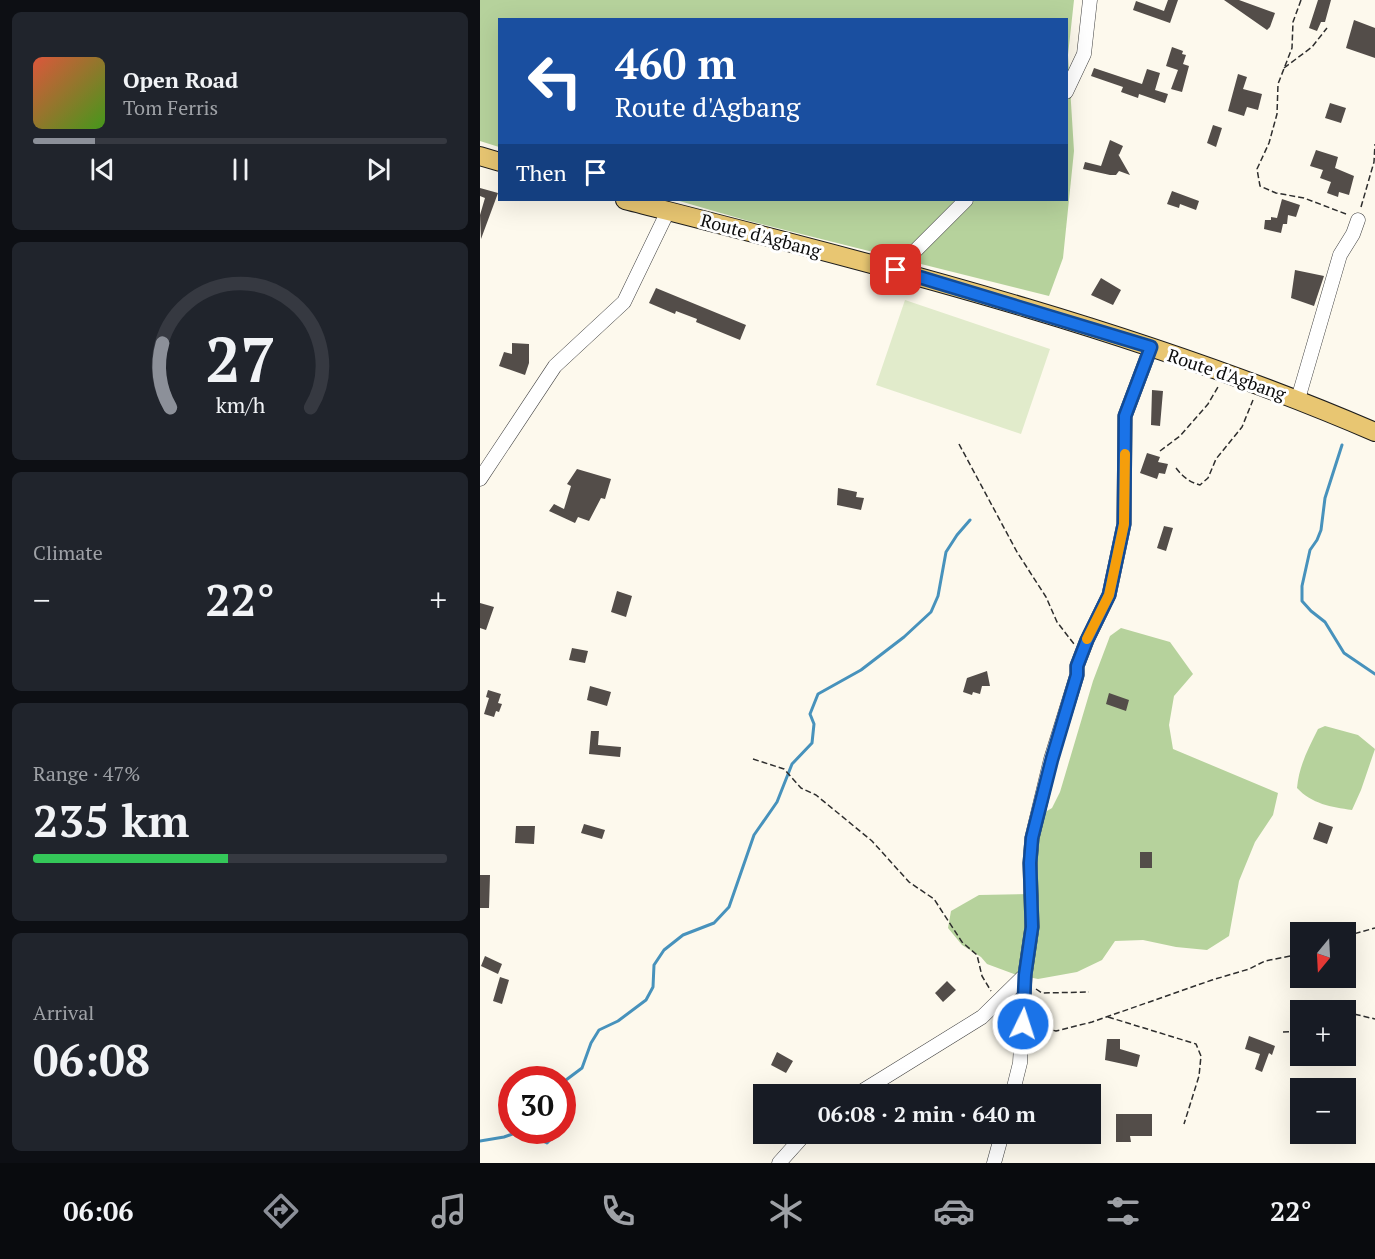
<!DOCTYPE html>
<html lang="en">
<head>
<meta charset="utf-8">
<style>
  :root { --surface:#171b24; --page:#20242c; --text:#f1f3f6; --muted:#9ea1a6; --line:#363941; --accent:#8c9099 }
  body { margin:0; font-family:"PT Serif",serif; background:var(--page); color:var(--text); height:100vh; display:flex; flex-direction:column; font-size:22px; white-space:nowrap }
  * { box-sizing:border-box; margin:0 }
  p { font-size:20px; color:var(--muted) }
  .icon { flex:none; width:33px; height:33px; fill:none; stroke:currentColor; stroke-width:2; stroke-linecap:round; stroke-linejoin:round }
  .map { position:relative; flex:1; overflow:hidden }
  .panel { display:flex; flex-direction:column; gap:12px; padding:12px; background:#0d0f14; width:480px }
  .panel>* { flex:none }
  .banner { position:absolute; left:18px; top:18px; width:570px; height:183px; border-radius:0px; box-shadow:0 6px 24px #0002; background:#1a4fa0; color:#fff; overflow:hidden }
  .needle { width:39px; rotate:198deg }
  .fabs { position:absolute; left:810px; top:922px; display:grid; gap:12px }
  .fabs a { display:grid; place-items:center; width:66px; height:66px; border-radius:0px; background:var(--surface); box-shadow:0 6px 24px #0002; font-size:30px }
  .speed { position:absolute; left:18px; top:1066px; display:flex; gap:12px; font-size:30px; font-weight:700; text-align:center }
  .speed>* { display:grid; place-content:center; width:78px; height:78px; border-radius:50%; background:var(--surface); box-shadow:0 6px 24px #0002; line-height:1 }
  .speed .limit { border:9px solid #d22; background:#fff; color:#111 }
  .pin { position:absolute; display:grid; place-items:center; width:51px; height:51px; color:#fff; margin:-26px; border-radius:12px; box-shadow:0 3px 9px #0006 }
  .me { position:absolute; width:66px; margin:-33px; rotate:4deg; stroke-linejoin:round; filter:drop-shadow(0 0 4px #0008) }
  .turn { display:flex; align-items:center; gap:21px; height:126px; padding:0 18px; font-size:27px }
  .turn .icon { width:78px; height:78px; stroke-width:2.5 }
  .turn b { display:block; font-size:42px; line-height:51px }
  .then { display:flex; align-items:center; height:57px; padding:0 18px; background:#0003; gap:12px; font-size:22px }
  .big { font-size:45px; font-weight:700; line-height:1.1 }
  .panel .card { flex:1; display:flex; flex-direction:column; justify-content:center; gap:9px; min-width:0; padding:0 21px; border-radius:9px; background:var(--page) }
  .panel .dial { align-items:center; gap:0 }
  .dial svg { height:156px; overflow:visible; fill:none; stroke:var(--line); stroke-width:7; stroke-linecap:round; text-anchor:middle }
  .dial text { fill:var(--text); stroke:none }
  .song { display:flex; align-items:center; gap:18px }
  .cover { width:72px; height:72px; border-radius:9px; background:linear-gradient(135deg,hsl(10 70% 55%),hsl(100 70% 35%)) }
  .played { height:6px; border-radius:3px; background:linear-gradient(90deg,var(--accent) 15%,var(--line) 15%) }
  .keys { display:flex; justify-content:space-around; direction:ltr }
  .heat { display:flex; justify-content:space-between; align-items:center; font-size:33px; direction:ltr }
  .charge { height:9px; border-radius:4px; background:linear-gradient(90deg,#34c759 47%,var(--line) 0) }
  .trip { position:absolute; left:273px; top:1084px; width:348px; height:60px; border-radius:0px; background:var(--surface); box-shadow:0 6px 24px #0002; font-weight:700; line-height:60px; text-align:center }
  .tab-bar { display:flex; height:96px; justify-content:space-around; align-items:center; background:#090b0e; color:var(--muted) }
  .tab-bar .icon { width:42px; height:42px }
  .tab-bar .active { color:var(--accent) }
  .tab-bar b { font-size:27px; color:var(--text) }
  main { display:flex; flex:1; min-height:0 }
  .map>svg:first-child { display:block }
  .forest { fill:#b6d29c }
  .pitch { fill:#e1ebcb }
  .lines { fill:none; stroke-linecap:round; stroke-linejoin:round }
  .stream { stroke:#4792bc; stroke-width:3 }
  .building { fill:#534d49 }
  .minor-casing { stroke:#3f3f3f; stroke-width:15 }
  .major-casing { stroke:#1d1d1d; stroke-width:20 }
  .path { stroke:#2e2e2e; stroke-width:1.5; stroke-dasharray:6 3; stroke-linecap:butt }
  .minor { stroke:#fff; stroke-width:14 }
  .major { stroke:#e8c672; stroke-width:18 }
  .route-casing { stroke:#114b97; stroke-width:15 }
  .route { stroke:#1a73e8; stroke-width:10 }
  .slow { stroke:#f59e0b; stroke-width:10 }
  .labels { text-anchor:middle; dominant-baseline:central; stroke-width:6; stroke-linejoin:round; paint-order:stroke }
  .street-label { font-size:18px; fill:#0c0c0c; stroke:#fff }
</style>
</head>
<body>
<main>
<section class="panel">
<div class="card">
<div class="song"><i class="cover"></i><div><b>Open Road</b><p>Tom Ferris</p></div></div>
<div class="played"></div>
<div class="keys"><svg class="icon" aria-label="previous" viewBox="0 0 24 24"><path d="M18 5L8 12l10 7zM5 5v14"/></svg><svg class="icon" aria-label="pause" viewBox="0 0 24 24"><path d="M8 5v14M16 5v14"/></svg><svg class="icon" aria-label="next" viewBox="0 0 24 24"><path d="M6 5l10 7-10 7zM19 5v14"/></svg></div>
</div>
<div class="card dial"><svg viewBox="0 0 100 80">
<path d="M14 69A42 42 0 1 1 86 69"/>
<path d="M14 69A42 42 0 0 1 10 36" stroke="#8c9099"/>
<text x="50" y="56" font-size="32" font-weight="700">27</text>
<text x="50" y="72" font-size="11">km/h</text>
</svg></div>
<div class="card"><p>Climate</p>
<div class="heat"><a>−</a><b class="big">22°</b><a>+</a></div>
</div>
<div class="card"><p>Range · 47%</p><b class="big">235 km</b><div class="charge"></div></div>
<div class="card"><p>Arrival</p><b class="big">06:08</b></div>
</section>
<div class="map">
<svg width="895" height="1163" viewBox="0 0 895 1163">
  <rect width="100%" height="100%" fill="#fdf9ed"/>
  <path class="forest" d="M0 0H594L588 55 594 151 583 258 569 296 265 220 196 200H586V20H20L19 147 0 141Z
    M641 628 690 642 713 674 694 696 689 725 693 749 798 793 793 815 775 842 759 881 749 936 727 950 696 947 663 940 635 941 622 960 597 972 558 979 534 974 507 964 501 957 482 945 468 928 471 911 499 895 554 894 553 873 562 814 572 808 580 792 613 681 630 636Z
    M845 726 878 735 895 749 881 790 872 810C851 807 832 804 817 788 819 766 828 749 838 729Z"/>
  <path class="pitch" d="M425 300 570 349 541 434 396 385Z"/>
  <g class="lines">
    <path class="stream" d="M862 445 845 498 841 530 837 540 830 550 822 586V601L831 611 845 622 864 653 895 674
      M82 1083 102 1068 111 1043 119 1030 138 1021 166 1000 173 987 174 965 184 950 203 935 234 923 249 907 274 835 297 802 312 764 332 743 334 724 330 714 338 694 381 670 424 637 451 612 458 596 466 552 477 535 490 520
      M82 1103 90 1108 82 1127
      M42 1131 67 1143 79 1131
      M0 1141 24 1137 41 1131"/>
  </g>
  <path class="building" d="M688 0H698L690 23 653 10 656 1 684 11Z
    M744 0H759L795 13 790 27 787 30Z
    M838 0H851L845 22H841L837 31 829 28Z
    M874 20 895 28V58L866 48Z
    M692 47 703 51 702 54 706 55 703 64 709 66 702 92 691 89 698 70 686 66Z
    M614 68 662 84 667 69 680 73 675 90 688 94 685 103 659 94 658 98 641 92 643 87 611 76Z
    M758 74 767 77 763 89 782 94 778 110 767 107 764 116 748 111Z
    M850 103 866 108 861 123 845 118Z
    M733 125 742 128 736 147 727 143Z
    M630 140 643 146 639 155 638 154 650 175 639 171 636 175H630L603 169 605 162 621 166Z
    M836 150 858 157 855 168 874 176 869 195 859 192 858 197 847 193 851 182 840 178 843 170 830 166Z
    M0 188 18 193 1 239 0 215 5 198 0 196Z
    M692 191 719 201 716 210 700 204 699 208 687 204Z
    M802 199 820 205 816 217 808 215 807 224H803L801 233 784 229 785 220H791V217L797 218Z
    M815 270 844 276 834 306 811 298Z
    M621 278 641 290 633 305 611 295Z
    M176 288 266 325 260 340 216 322 217 319 196 311 195 314 169 303Z
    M32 343 49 344V363L45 375 19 366 24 352 32 354Z
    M672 390 683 391 680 426 671 425Z
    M667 453 680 457 678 462 688 464 685 474 679 473 677 479 660 473Z
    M97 469 131 479 125 499 121 498 109 521 98 517 95 523 69 511 74 504 84 509 91 486 87 484Z
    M358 488 377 492 376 497 384 498 381 510 357 505Z
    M684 526 693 528 686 551 677 548Z
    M137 591 152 596 146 617 131 612Z
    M0 603 14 607 6 630 0 628Z
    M92 648 108 651 105 663 89 660Z
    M507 671 510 686H502L500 694 493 692 492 695 483 692 487 678Z
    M110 686 131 692 127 706 107 700Z
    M8 690 21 694 18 703 22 704 19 712 16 711 14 717 4 714 9 698 6 697Z
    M629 693 649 700 646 711 626 704Z
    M111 731H119L118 745 141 747 140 757 109 754Z
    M839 822 853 827 847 844 833 839Z
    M104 824 125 830 122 839 101 833Z
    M36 826H55L54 844 35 843Z
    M660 852H672V868H660Z
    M0 875H10L9 908H0Z
    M5 956 22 964 18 974 1 966Z
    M20 977 29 980 22 1004 13 1001Z
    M467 981 476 990 463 1002 455 993Z
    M769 1036 795 1046 792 1055 789 1053 782 1072 775 1069 780 1054 765 1049Z
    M627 1039H640V1049L660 1055 657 1067 625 1060Z
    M297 1052 313 1061 306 1073 291 1065Z
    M636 1114H672V1136H650L651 1142H636Z"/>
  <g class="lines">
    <g class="minor-casing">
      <path id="minor" d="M586 92 604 54 610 0
        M416 270 486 200
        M818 399 860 255 873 234 878 220
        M0 479 75 366 144 302 188 211
        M376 1095 502 1017 545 975 552 927 550 863 552 838 571 759 597 675V666L607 640 629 595 644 524 645 416 671 347
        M532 1095 540 1063 545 975
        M299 1163 325 1134
        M514 1163 522 1134"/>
    </g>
    <g class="major-casing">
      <path id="major" d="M0 156 20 162
        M145 200C398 265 654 328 895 432"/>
    </g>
    <path class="path" d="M821 0 813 22 812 48 798 84 797 114 789 143 777 169 780 186 796 193 824 198 866 214
      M804 68 832 47 847 28
      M881 207 894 162 895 144
      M479 444 537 552 566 597 577 622 594 644
      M680 451 700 436 728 404 738 387
      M696 468C703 477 709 482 720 485L728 478 736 459 762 427 773 400
      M273 759 304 769 321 788 336 795 392 841 429 882 454 899 482 942 497 955 502 976 511 991
      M866 936 895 928
      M556 989 562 993 609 992
      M866 1016 874 1014 895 1019
      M628 1017 716 1044 721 1056 719 1076 704 1124
      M556 1026 576 1031 612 1022 732 980 769 969 785 961 820 954
      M803 1032 820 1031"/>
    <use href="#minor" class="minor"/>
    <use href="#major" class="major"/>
  </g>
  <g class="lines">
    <g class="route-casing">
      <path id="route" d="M416 270 671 347 645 416 644 524 629 595 607 640 597 666V675L572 759 552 838 550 863 552 927 545 975 543 1024"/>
    </g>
    <use href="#route" class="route"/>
    <path class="slow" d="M607 639 629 595 644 524 645 454"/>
  </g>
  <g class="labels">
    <g class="street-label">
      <text transform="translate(281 235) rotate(15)">Route d'Agbang</text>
      <text transform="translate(747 374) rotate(19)">Route d'Agbang</text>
    </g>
  </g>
</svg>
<div class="fabs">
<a><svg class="needle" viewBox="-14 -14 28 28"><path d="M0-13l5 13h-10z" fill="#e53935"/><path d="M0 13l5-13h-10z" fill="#9ea1a6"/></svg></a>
<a>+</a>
<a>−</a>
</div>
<div class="speed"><div class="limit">30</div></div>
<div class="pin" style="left:416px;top:270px;background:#d93025"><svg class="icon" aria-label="arrive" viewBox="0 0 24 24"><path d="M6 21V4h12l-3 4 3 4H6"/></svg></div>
<svg class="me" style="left:543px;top:1024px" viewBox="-20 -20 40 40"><circle r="17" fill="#1a73e8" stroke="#fff" stroke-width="3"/><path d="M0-11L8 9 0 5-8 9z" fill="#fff"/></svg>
<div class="trip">06:08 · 2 min · 640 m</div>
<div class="banner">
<div class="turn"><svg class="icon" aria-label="left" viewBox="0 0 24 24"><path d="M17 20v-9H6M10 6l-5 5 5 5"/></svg><div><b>460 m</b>Route d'Agbang</div></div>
<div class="then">Then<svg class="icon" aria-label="arrive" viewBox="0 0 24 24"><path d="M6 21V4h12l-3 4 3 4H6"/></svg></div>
</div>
</div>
</main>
<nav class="tab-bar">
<b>06:06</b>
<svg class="icon active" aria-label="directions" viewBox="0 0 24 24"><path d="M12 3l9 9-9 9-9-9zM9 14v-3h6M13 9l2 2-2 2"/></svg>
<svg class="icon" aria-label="music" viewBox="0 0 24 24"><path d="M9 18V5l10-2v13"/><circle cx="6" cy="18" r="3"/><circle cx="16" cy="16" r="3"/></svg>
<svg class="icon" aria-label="phone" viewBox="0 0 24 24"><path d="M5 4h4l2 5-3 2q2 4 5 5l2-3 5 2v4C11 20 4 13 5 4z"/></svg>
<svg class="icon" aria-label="climate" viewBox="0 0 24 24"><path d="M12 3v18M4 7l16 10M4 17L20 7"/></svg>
<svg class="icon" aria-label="car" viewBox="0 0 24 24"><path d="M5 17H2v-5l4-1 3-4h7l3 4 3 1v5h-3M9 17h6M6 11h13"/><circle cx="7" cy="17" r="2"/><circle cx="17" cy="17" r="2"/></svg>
<svg class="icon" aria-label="filters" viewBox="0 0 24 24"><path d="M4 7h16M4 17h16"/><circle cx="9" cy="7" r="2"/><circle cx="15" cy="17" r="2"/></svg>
<b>22°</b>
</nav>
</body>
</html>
